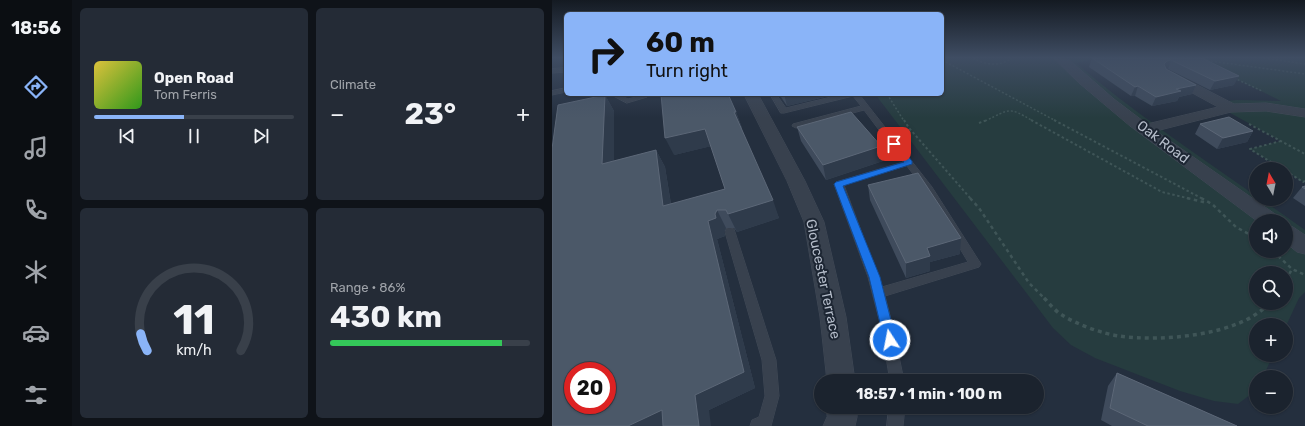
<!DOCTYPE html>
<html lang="en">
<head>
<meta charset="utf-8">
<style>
  :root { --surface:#1b232e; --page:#242b36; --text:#f1f3f6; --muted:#a0a4aa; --line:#39404a; --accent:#8ab4f8 }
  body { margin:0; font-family:Rubik,sans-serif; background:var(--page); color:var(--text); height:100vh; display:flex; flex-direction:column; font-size:15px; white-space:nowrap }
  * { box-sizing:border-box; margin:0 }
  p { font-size:13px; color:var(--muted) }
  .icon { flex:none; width:22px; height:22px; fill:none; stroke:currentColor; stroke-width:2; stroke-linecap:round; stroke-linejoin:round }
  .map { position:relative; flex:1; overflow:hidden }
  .drawer { display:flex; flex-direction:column; gap:8px; padding:8px; background:#0f1319; width:480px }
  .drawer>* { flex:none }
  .guide { position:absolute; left:12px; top:12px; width:380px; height:84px; border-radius:6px; box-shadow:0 1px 3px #0004,0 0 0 1px var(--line); background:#8ab4f8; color:#111; overflow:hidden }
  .needle { width:26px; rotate:350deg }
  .tools { position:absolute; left:697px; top:162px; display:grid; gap:8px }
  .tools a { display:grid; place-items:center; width:44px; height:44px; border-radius:50%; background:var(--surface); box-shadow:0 1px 3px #0004,0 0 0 1px var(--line); font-size:20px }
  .speed { position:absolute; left:12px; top:362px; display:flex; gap:8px; font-size:20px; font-weight:700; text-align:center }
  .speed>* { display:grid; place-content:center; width:52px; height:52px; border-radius:50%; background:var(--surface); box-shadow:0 1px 3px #0004,0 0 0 1px var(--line); line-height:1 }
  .speed .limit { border:6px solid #d22; background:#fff; color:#111 }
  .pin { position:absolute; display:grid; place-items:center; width:34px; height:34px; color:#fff; margin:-17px; border-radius:8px; box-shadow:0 2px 6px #0006 }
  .me { position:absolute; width:44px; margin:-22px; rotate:349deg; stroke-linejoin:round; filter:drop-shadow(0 0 3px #0008) }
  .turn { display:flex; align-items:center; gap:14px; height:84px; padding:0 16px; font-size:18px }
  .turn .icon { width:52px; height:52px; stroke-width:2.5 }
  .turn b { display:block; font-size:28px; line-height:34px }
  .big { font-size:30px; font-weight:700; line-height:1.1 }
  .drawer .card { flex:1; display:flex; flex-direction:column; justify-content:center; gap:6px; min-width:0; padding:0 14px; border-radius:6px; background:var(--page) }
  .drawer .dial { align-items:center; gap:0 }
  .dial svg { height:104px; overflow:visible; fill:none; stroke:var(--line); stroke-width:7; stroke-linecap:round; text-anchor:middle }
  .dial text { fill:var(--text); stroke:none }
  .song { display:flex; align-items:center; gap:12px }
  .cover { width:48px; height:48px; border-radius:6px; background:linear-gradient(135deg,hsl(50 70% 55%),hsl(110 70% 35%)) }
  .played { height:4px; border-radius:2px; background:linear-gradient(90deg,var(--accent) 45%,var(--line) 45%) }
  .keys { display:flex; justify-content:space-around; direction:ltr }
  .heat { display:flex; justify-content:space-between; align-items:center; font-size:22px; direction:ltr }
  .charge { height:6px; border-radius:3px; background:linear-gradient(90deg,#34c759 86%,var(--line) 0) }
  .drawer .tiles { flex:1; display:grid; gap:8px; grid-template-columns:repeat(2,1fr) }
  .trip { position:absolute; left:262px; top:374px; width:230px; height:40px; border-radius:20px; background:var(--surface); box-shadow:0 1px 3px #0004,0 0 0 1px var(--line); font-weight:700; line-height:40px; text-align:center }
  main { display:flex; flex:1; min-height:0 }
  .tabs { display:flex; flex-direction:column; width:72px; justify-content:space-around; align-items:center; background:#0b0e12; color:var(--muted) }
  .tabs .icon { width:28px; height:28px }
  .tabs .current { color:var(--accent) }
  .tabs b { font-size:18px; color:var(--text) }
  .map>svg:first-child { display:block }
  .green { fill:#263c3f; fill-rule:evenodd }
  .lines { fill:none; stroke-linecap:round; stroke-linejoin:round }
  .lane-casing { stroke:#414a57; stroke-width:1 }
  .street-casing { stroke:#414a57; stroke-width:1 }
  .path-far3 { stroke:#3f5557; stroke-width:1.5; stroke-dasharray:2 2; stroke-linecap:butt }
  .path-far2 { stroke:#3f5557; stroke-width:2; stroke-dasharray:2.5 2.5; stroke-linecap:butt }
  .path-far1 { stroke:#3f5557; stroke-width:2.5; stroke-dasharray:3.5 3.5; stroke-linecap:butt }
  .path { stroke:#3f5557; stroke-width:3.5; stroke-dasharray:4 4; stroke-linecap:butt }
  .lane { fill:#38414e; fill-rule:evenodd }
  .street { fill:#38414e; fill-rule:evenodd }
  .wall { fill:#3f4b5c }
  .shaded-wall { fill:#2f3b4b }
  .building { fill:#4b5868; stroke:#5c6777; fill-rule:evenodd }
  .route { fill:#1a73e8; stroke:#114b97 }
  .labels { text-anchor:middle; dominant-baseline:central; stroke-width:4; stroke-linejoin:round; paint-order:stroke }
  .street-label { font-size:14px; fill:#b4bcc9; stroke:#1d2633 }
</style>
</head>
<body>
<main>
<nav class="tabs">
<b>18:56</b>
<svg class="icon current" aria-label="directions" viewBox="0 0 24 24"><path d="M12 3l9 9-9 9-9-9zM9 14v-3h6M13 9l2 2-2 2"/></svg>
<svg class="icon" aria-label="music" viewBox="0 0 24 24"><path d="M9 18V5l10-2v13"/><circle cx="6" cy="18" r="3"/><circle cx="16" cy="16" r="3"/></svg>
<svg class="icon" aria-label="phone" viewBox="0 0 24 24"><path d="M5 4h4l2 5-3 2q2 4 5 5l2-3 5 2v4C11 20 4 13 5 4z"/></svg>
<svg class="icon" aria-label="climate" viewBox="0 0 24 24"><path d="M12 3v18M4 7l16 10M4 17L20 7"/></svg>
<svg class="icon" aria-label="car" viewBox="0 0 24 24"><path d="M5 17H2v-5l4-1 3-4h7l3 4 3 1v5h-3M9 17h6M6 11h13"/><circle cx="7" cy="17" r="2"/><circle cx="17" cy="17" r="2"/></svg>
<svg class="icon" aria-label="filters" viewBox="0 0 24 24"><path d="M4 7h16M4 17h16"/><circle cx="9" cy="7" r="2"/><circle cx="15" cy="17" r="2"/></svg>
</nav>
<section class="drawer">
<div class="tiles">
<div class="card">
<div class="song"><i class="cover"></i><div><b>Open Road</b><p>Tom Ferris</p></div></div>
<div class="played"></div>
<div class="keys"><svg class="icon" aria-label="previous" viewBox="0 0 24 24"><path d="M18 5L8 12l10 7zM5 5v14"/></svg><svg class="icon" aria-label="pause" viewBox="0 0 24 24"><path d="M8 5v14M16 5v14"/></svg><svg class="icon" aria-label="next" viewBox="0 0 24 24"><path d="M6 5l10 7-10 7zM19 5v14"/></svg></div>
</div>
<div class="card"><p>Climate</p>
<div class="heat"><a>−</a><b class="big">23°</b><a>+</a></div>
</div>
<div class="card dial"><svg viewBox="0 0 100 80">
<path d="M14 69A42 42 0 1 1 86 69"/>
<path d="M14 69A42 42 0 0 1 9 56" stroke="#8ab4f8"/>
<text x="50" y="56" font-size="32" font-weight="700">11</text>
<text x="50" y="72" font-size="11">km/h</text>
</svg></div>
<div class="card"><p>Range · 86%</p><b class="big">430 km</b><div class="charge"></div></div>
</div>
</section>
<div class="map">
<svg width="753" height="426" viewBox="0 0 753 426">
  <rect width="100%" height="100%" fill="#242f3e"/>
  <path class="green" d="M390 58H547L524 63C581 112 643 153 704 196V199H709L753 230V292L747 298 734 326 704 325V355H721L711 377H704L703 391 686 404 662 401 628 391 543 358 519 345 501 328 323 94H390ZM704 221H734V251H704ZM704 273H734V303H704Z
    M642 58H753V181L751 182 734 171V169H730L698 149 729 141 660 103 684 100 729 101Z"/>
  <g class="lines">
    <g class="lane-casing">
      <path id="lane" d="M14 68V72L0 73V69Z
        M14 88V92L0 95V91Z
        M58 94H66L76 99 92 95 95 97 75 103Z
        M218 94H224L234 108 291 94H307L380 187 429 264 427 267 333 296 341 327 352 381H338L329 327 316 277 282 184 284 182 351 162 312 110 244 128 240 126 241 124 309 106 301 96 232 113H229ZM355 166 373 190 416 262 330 287 292 185Z
        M178 228 182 229 183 232 224 360 227 396 219 426H198L200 420 207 417 213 396 210 360 173 232 174 229Z
        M337 407H353L351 426H335Z"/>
    </g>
    <g class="street-casing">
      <path id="street" d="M502 58H515L562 99 595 124 666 107 613 78 612 75 613 72 618 71 682 104 714 103 753 109V117L714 111 679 112 604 131 726 216 729 221H705L578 126 527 83Z
        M192 94H206L253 181 272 222 294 317 303 381H275L268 317 252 222 235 181Z
        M734 224 741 227 753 235V254L745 252 734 243Z
        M275 407H305V417L303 426H271L275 417Z"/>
    </g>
    <path class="path-far3" d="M421 58C433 65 448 67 460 58
      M712 58 753 64
      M390 60 504 121
      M651 60 753 74
      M682 78 710 91
      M335 94 352 121
      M433 121C459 109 455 106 481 121"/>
    <path class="path-far2" d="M352 120 357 128 419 199
      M479 120 610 192 639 199
      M502 120 651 199
      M427 123 435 120
      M697 124 753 154
      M729 141 698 149 730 169
      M734 171 751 182 753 181"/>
    <path class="path-far1" d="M418 198 427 208 477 283 493 299
      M635 198 655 203
      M649 198 660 204 684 227 704 238
      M721 251 740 269 753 275
      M734 280 740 269"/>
    <path class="path" d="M492 298C498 304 503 311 510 315 524 324 551 334 567 336 608 342 689 336 717 303"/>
    <use href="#lane" class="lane"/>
    <use href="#street" class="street"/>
  </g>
  <path class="wall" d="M540 58H650L682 85 658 90 616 69H614L644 85 640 94 627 97 625 101 600 106 583 96H579L537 67Z
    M227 94H285L235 106Z
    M53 95 62 111V161L104 150 113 167 119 204 173 189 159 146 122 155 184 112 190 128H189L227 218 185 232 182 228H174L172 232 173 236 165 239 203 388 157 410 0 426Z
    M648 124 701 131 695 142 665 149 643 134Z
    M245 127 329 146 331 161 274 180 249 141Z
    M316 185 408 254 378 262V271L354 278 318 200Z
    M753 186V206L741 198 750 187Z
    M565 373 685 426H560L549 420 556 386Z"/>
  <path class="shaded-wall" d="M619 60 616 69 612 70V64L615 61Z
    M687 76 682 85 658 90 663 81Z
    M644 85 640 94 627 97 625 101 600 106 604 97 624 89Z
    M586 86 583 96H579L583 87Z
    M232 94H285L235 106Z
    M53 95 62 111V182L50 164Z
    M182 112H184L190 128 188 129Z
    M153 129 160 146 122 155 113 138Z
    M701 131 695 142 665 149 671 138Z
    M329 146 331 161 274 180 271 165Z
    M104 150 113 167 122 224 111 206Z
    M221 200 227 218 185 232 176 214Z
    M165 210 174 228 172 232 173 236 165 239 203 388 157 410 159 426H147L143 395 156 221 163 214Z
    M409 238 408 254 378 262V271L354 278V263L375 248Z
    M110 410 122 426H76Z"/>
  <path class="building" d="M540 58H650L687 76 663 81 619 60 615 61 612 64 614 69 644 85 624 89 629 91 604 97 586 86 583 87Z
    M109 94H176L184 112H182L221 200 176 214 174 210H165L163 214 164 218 156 221 192 372 143 395 147 426H111L110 410 76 426H0V149L6 105 53 95 50 164 104 150 111 206 173 189 153 129 113 138ZM21 371H55V405H21Z
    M299 112 329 146 271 165 245 127Z
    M677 117 701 131 671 138 648 124Z
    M366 173 409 238 375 248 378 256 354 263 316 185Z
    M753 186V189L750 187Z
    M565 373 685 426H596L558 408Z"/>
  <linearGradient id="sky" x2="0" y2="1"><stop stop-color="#141a22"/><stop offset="0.49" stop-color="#3f4d63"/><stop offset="1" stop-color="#3f4d63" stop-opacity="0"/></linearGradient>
  <rect width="753" height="118" fill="url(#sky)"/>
  <path class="route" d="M342 142 345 143 360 161V164L291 186 328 277 344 340 342 344 338 346 333 344 332 340 317 277 282 184 284 182 352 162 338 144Z"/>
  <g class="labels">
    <g class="street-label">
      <text transform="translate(611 142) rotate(37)">Oak Road</text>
      <text transform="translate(271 279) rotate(78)">Gloucester Terrace</text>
    </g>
  </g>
</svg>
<div class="tools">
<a><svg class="needle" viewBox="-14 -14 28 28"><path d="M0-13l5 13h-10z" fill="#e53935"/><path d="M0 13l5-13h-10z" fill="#a0a4aa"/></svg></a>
<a><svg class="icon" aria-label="sound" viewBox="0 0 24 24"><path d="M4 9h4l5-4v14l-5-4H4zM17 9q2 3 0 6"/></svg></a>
<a><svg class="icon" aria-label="search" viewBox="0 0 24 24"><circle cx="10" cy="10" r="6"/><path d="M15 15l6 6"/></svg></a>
<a>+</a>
<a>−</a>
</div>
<div class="speed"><div class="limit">20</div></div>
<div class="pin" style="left:342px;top:144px;background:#d93025"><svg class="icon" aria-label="arrive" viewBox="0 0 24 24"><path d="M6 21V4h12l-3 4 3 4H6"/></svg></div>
<svg class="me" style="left:338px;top:340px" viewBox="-20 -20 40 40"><circle r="17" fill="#1a73e8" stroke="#fff" stroke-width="3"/><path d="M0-11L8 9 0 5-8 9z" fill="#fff"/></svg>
<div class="trip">18:57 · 1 min · 100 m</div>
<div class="guide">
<div class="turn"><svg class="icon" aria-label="right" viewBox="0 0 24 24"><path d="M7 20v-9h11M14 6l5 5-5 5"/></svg><div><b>60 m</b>Turn right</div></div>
</div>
</div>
</main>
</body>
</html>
